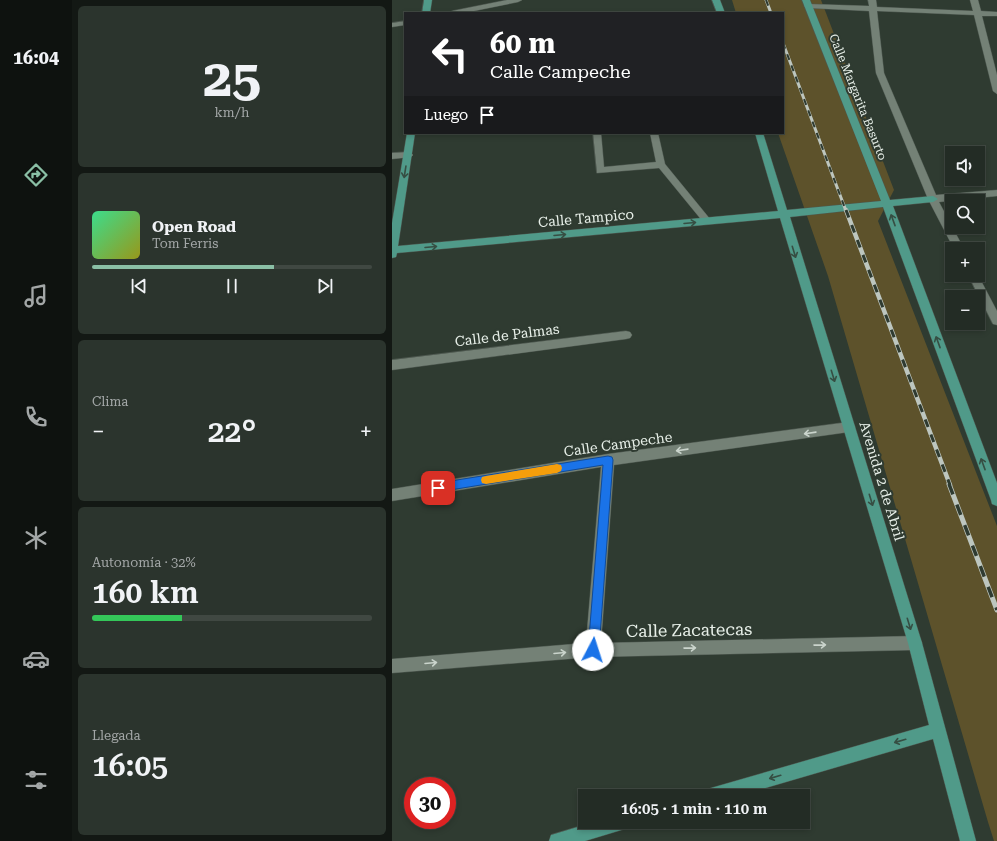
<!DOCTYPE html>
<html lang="es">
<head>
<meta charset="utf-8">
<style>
  :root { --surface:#232c25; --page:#2b342d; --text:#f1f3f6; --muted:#a3a7a7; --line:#404842; --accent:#8abfa5 }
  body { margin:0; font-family:"Roboto Serif",serif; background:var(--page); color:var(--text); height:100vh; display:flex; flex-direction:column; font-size:15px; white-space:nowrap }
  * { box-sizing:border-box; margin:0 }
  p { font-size:13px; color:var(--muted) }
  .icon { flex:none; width:22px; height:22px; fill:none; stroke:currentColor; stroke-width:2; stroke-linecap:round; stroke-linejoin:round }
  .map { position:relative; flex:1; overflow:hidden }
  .details { display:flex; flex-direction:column; gap:6px; padding:6px; background:#131814; width:320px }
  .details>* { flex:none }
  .top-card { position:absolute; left:12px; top:12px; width:380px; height:122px; border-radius:0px; box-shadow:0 2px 6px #0003,0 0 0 1px var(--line); background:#202124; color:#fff; overflow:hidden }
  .controls { position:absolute; left:553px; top:146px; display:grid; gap:8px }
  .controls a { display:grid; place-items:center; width:40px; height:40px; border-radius:0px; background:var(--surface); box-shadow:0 2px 6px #0003,0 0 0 1px var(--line); font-size:20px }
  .speed { position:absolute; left:12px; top:777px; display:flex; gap:8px; font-size:20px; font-weight:700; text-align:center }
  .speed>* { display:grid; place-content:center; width:52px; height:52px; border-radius:50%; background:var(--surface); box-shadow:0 2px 6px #0003,0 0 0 1px var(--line); line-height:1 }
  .speed .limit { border:6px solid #d22; background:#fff; color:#111 }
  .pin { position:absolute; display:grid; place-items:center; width:34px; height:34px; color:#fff; margin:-17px; border-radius:8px; box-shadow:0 2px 6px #0006 }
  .me { position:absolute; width:44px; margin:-22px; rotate:5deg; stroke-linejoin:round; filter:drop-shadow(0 0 3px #0008) }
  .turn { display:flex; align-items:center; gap:14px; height:84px; padding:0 20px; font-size:18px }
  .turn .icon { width:52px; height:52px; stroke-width:2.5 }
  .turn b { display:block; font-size:28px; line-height:34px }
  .then { display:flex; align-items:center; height:38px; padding:0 20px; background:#0003; gap:8px; font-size:15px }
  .big { font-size:30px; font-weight:600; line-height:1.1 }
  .details .widget { flex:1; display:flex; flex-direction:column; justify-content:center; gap:6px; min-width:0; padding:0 14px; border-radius:6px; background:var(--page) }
  .details .dial { align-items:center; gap:0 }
  .dial b { font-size:52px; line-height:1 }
  .song { display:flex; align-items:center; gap:12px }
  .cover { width:48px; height:48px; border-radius:6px; background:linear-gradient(135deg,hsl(150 70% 55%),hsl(60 70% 35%)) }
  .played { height:4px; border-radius:2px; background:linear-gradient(90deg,var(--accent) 65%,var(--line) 65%) }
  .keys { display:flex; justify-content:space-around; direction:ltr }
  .heat { display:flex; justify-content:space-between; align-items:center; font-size:22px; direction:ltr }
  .charge { height:6px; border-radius:3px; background:linear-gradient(90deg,#34c759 32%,var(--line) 0) }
  .trip { position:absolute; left:186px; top:789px; width:232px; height:40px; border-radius:0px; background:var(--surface); box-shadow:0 2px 6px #0003,0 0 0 1px var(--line); font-weight:600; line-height:40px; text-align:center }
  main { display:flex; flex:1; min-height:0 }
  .tabs { display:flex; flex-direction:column; width:72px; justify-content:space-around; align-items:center; background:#0e120f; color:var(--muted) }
  .tabs .icon { width:28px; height:28px }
  .tabs .selected { color:var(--accent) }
  .tabs b { font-size:18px; color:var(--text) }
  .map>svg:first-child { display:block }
  .green { fill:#5d522b }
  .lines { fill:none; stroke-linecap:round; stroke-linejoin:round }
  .minor-casing { stroke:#4d574f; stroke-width:1 }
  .major-casing { stroke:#4d574f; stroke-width:1 }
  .minor { fill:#748176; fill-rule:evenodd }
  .major { fill:#509a89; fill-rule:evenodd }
  .rail-far2-casing { stroke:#bdc6bf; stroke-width:3 }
  .rail-far1-casing { stroke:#bdc6bf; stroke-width:4.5 }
  .rail-casing { stroke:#bdc6bf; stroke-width:5 }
  .rail-far2 { stroke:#2f3b31; stroke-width:2; stroke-dasharray:6; stroke-linecap:butt }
  .rail-far1 { stroke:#2f3b31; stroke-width:3; stroke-dasharray:8; stroke-linecap:butt }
  .rail { stroke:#2f3b31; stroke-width:3.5; stroke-dasharray:11; stroke-linecap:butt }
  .oneway { stroke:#364e43 }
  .oneway2 { stroke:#cad4cc }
  .route { fill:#1a73e8; stroke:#114b97 }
  .slow { fill:#f59e0b }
  .labels { text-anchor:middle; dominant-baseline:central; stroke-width:4; stroke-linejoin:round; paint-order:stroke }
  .far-street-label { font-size:12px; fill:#e7efe8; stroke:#2f3b31 }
  .street-label { font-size:14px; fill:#e7efe8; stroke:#2f3b31 }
  .near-street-label { font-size:17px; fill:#e7efe8; stroke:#2f3b31 }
</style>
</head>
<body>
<main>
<nav class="tabs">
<b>16:04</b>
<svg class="icon selected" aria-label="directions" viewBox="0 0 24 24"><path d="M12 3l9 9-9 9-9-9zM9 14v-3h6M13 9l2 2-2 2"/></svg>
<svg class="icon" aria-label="music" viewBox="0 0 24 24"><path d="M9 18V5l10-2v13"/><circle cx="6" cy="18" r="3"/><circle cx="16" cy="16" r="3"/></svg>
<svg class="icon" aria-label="phone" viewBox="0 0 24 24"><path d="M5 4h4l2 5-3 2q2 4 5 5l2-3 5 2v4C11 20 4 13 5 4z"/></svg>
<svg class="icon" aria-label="climate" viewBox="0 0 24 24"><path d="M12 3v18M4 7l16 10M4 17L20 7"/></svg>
<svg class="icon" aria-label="car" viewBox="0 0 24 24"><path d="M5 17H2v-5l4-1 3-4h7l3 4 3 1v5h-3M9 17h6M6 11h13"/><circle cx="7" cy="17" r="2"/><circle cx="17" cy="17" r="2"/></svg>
<svg class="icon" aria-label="filters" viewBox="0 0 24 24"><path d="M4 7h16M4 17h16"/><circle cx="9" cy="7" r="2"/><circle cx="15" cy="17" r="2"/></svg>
</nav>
<section class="details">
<div class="widget dial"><b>25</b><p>km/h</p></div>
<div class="widget">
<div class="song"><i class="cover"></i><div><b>Open Road</b><p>Tom Ferris</p></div></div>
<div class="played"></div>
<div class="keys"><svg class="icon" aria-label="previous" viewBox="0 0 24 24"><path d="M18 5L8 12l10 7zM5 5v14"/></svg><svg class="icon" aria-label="pause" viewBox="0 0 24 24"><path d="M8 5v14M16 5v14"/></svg><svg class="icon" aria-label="next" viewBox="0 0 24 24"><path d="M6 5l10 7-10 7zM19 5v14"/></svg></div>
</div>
<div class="widget"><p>Clima</p>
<div class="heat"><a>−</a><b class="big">22°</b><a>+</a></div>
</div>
<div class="widget"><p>Autonomía · 32%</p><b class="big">160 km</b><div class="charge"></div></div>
<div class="widget"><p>Llegada</p><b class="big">16:05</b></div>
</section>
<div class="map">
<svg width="605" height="841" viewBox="0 0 605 841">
  <rect width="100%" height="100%" fill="#2f3b31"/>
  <path class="green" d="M340 0H429L502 190 486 221 605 526V841H602L596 822 436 276 386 133H391V13H344Z"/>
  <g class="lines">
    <g class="minor-casing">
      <path id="minor" d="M115 0H130L126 2 72 13H56L60 11Z
        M476 0H484L485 7 581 11 578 0H586L589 11 605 12V16H590L605 75V94L601 91 582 15 485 11 492 73 544 195 605 190V196L547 202 572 249H562L536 199 484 73 477 11 416 8 412 6 416 4 477 6Z
        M13 21V25L0 27V23Z
        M201 133H209L212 167 264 162 258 133H266L273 164 318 219 320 221 318 223H312L267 168 205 173Z
        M16 152 19 153 21 155 19 157 0 159V153Z
        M576 275H586L605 311V325L601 324Z
        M234 331 238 332 240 335 238 338 234 339 0 370V360Z
        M457 422 461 423 463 427 461 431 457 432 222 465 209 643 523 636 528 638 530 643 528 648 523 650 201 657 0 673V659L194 643 209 467 0 501V489L216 454Z"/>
    </g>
    <g class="major-casing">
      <path id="major" d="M32 0H40L38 13H30Z
        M320 0H328L333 13H325Z
        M410 0H418L498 200 541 196 546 199 541 202 501 206 605 483V506L600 504 599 500 491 207 398 217 530 643 584 841H568L541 739 346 796H311L313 790 319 788 537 725 516 643 388 218 5 253 4 257 0 258V223L15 133H23L6 246 386 211 363 133H371L395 210 489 201Z
        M202 822H238L236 828 193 841H157L159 835Z"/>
    </g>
    <use href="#minor" class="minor"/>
    <use href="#major" class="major"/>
    <g class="rail-far2-casing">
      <path id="rail-far2" d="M374 0 379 13
        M391 43 454 211"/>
    </g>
    <g class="rail-far1-casing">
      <path id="rail-far1" d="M454 210 558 485"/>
    </g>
    <g class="rail-casing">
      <path id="rail" d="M557 484 605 610"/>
    </g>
    <use href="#rail-far2" class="rail-far2"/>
    <use href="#rail-far1" class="rail-far1"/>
    <use href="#rail" class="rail"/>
  </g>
  <defs><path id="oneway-shaft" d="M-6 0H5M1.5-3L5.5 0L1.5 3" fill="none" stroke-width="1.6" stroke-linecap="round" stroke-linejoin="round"/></defs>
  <g class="oneway">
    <use href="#oneway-shaft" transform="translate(13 172) rotate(99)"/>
    <use href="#oneway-shaft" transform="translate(501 220) rotate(-110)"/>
    <use href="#oneway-shaft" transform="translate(298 223) rotate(-5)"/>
    <use href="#oneway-shaft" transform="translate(168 235) rotate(-5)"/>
    <use href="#oneway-shaft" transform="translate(39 247) rotate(-5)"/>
    <use href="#oneway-shaft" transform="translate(402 252) rotate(73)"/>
    <use href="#oneway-shaft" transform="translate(546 342) rotate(-110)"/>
    <use href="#oneway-shaft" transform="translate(441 376) rotate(73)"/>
    <use href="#oneway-shaft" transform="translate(591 464) rotate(-110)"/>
    <use href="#oneway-shaft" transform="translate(479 500) rotate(73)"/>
    <use href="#oneway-shaft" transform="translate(517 624) rotate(73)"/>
    <use href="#oneway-shaft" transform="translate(508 741) rotate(164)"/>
    <use href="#oneway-shaft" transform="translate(383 777) rotate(164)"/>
  </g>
  <g class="oneway2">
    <use href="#oneway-shaft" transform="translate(418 433) rotate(172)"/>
    <use href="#oneway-shaft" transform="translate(290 450) rotate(172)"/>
    <use href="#oneway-shaft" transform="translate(428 645) rotate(-1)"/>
    <use href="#oneway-shaft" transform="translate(298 648) rotate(-1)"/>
    <use href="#oneway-shaft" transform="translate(168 653) rotate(-5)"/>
    <use href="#oneway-shaft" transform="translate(39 663) rotate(-5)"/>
  </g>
  <path class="route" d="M216 456 220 457 221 460 207 650 205 654 201 656 197 654 196 650 211 465 46 492 43 491 42 488 43 485 46 483Z"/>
  <path class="slow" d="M165 464 169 465 170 468 169 471 165 473 94 484 90 483 89 480 90 477 94 476Z"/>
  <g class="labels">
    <g class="far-street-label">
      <text transform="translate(466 97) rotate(68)">Calle Margarita Basurto</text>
    </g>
    <g class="street-label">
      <text transform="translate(194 218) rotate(-5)">Calle Tampico</text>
      <text transform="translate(115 335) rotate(-7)">Calle de Palmas</text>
      <text transform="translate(226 444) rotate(-8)">Calle Campeche</text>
      <text transform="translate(490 481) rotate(73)">Avenida 2 de Abril</text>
    </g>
    <g class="near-street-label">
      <text transform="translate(297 630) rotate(-1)">Calle Zacatecas</text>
    </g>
  </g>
</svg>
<div class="controls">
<a><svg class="icon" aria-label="sound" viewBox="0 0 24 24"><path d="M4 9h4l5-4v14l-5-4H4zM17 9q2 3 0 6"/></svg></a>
<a><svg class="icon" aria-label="search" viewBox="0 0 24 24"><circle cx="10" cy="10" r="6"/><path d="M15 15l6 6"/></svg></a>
<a>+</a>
<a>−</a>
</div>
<div class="speed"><div class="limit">30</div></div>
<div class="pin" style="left:46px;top:488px;background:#d93025"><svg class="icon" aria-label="arrive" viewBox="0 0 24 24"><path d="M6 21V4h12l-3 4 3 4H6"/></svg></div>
<svg class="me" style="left:201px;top:650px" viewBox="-20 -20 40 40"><circle r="19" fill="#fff"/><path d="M0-13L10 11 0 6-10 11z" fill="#1a73e8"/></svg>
<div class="trip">16:05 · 1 min · 110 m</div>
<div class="top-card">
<div class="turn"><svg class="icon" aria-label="left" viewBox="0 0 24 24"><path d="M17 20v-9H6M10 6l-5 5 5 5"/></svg><div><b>60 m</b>Calle Campeche</div></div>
<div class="then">Luego<svg class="icon" aria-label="arrive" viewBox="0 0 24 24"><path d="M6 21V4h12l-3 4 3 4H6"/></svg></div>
</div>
</div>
</main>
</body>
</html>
